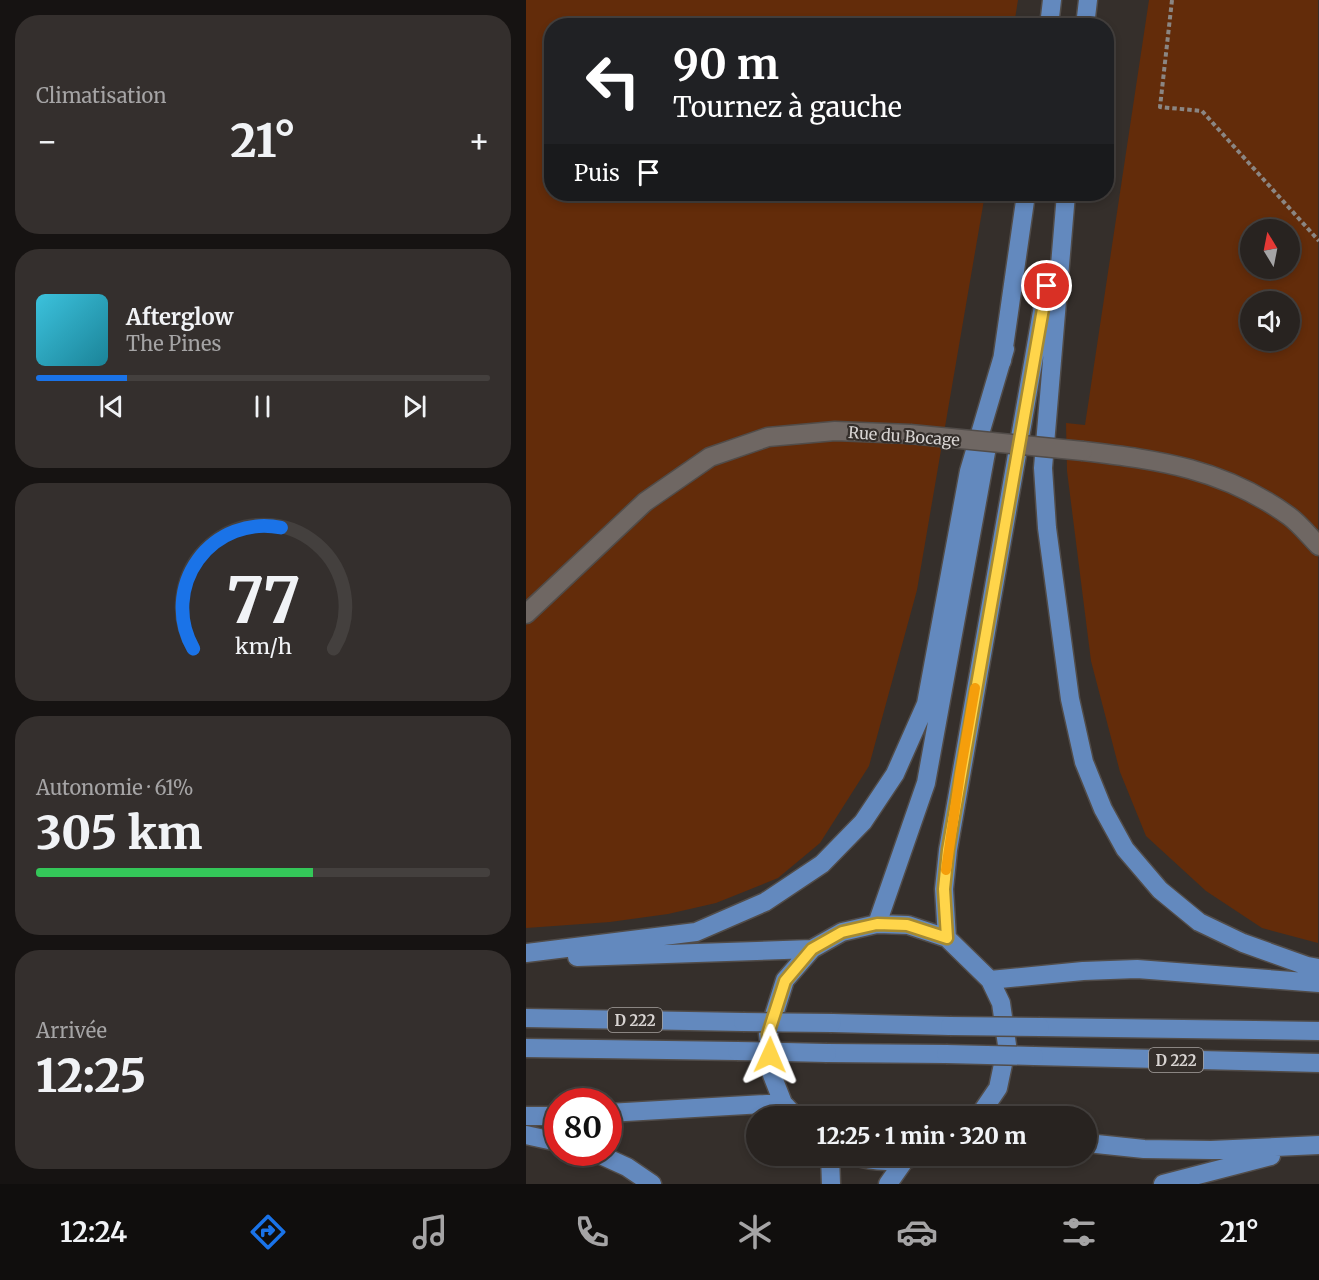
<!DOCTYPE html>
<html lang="fr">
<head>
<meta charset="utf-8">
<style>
  :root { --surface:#282320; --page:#342f2d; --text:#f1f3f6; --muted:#a5a4a5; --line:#44403e; --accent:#1a73e8 }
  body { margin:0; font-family:Merriweather,serif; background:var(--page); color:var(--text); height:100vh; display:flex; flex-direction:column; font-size:22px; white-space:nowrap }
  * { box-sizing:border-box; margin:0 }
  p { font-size:20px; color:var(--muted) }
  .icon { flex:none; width:33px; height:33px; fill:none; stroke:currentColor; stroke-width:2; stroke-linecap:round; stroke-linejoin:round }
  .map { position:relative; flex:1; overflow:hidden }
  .sheet { display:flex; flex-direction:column; gap:15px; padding:15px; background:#161312; width:526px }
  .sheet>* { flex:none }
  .banner { position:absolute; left:18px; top:18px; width:570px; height:183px; border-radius:24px; box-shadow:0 3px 9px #0003,0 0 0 2px var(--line); background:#202124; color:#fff; overflow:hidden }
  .needle { width:39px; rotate:350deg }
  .tools { position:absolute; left:714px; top:219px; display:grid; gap:12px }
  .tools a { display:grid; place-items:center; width:60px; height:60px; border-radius:50%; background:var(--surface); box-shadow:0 3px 9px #0003,0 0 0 2px var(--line); font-size:30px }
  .speed { position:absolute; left:18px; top:1088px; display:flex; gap:12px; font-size:30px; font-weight:700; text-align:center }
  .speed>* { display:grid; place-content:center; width:78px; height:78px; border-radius:50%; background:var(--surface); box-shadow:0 3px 9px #0003,0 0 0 2px var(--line); line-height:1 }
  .speed .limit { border:9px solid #d22; background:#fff; color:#111 }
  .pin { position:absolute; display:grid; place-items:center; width:51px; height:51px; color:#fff; margin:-26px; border:3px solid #fff; border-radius:50%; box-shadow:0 2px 6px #0007 }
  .me { position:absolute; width:66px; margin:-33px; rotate:1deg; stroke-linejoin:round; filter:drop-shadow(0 0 4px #0008) }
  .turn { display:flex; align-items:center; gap:21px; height:126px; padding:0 30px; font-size:27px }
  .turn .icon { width:78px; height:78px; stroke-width:2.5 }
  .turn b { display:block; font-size:42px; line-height:51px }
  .then { display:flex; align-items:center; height:57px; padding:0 30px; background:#0003; gap:12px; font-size:22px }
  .big { font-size:45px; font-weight:800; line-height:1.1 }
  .sheet .tile { flex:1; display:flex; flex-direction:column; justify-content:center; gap:9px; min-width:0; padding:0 21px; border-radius:24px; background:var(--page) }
  .sheet .dial { align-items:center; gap:0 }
  .dial svg { height:156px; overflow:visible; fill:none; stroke:var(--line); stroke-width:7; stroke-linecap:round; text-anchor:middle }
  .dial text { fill:var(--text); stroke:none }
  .song { display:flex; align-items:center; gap:18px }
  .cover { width:72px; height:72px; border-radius:9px; background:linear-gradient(135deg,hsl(190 70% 55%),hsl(190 70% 35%)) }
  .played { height:6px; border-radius:3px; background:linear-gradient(90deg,var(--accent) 20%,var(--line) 20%) }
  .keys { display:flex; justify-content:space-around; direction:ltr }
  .heat { display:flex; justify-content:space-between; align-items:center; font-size:33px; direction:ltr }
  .charge { height:9px; border-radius:4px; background:linear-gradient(90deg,#34c759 61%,var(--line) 0) }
  .trip { position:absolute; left:220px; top:1106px; width:351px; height:60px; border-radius:30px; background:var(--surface); box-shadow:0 3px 9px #0003,0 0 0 2px var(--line); font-weight:800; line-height:60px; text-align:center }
  .menu { display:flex; height:96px; justify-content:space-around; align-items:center; background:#100e0d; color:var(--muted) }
  .menu .icon { width:42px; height:42px }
  .menu .current { color:var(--accent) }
  .menu b { font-size:27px; color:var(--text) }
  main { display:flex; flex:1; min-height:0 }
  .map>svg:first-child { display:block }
  .green { fill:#632c0a; fill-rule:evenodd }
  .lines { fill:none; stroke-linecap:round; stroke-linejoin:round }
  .minor-casing { stroke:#514c49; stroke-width:21 }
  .highway-casing { stroke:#514c49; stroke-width:21 }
  .path { stroke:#8b8683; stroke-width:4; stroke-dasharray:4.5 3; stroke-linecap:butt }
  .minor { stroke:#6f6763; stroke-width:18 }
  .highway { stroke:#6389be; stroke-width:18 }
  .minor-bridge-casing { stroke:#514c49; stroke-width:21; stroke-linecap:butt }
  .highway-bridge-casing { stroke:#514c49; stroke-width:21; stroke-linecap:butt }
  .minor-bridge { stroke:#6f6763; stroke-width:18 }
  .highway-bridge { stroke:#6389be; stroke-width:18 }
  .route-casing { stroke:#a68a30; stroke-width:15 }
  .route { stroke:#ffd54a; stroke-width:10 }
  .slow { stroke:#f59e0b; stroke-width:10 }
  .labels { text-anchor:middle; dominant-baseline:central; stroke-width:4.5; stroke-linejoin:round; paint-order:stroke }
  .shield { fill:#352f2b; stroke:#a7a2a0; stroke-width:1.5 }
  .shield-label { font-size:15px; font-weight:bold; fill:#d8d4d2 }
  .street-label { font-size:16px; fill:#d8d4d2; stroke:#352f2b }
</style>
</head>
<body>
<main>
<section class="sheet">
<div class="tile"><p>Climatisation</p>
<div class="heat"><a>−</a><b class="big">21°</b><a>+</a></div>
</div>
<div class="tile">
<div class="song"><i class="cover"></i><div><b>Afterglow</b><p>The Pines</p></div></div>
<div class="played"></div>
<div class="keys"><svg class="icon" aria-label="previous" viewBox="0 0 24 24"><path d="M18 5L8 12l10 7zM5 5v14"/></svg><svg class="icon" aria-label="pause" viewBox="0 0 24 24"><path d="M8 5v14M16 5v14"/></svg><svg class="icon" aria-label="next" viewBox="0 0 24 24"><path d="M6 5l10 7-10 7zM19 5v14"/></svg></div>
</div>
<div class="tile dial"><svg viewBox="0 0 100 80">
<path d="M14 69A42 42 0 1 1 86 69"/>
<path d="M14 69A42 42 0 0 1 59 7" stroke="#1a73e8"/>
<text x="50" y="56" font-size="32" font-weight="700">77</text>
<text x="50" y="72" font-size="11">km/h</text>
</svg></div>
<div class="tile"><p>Autonomie · 61%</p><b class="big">305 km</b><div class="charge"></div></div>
<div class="tile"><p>Arrivée</p><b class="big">12:25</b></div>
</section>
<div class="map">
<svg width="793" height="1184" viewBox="0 0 793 1184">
  <rect width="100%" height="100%" fill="#352f2b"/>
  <path class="green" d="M0 0H492L488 25 26 26V194H459L391 590 343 766 294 843 252 878 190 903 142 914 84 922 0 928Z
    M623 0H792V943L736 928 680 891 620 836 594 772 565 661 541 471 540 423 559 425ZM724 230H764V268H724ZM724 302H764V340H724Z"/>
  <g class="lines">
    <g class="minor-casing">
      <path id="minor" d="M557 451C634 460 698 469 763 516 774 524 783 536 793 546
        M0 614 119 502 184 457 242 437 309 431 384 434"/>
    </g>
    <g class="highway-casing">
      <path id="highway" d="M523 26 526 0
        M559 26 562 0
        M540 194 517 468 521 528 544 699 558 762 577 809 599 849 634 890 673 922 717 943 781 966 793 968
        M476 361 500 194
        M351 924 400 783 461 447
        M421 938 418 889 422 850 522 277
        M0 953 170 932 239 902 296 864 337 822 369 774 400 704 443 471 479 349
        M51 957 286 949
        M464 980 557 971 611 969 793 983
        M0 1018 217 1022
        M306 1023 424 1026
        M514 1027 793 1031
        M0 1048 211 1051
        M301 1053 420 1054
        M508 1056 793 1063
        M82 1113 257 1103
        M0 1116H32
        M269 1116 257 1103 246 1075 242 1034 259 980 286 949 316 932 351 924 382 925 421 938 464 980 475 1003 481 1045 472 1088 453 1116
        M0 1135 32 1142
        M561 1143 618 1149 685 1150 793 1145
        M68 1152 101 1167 126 1184
        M304 1155 305 1184
        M326 1155C349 1163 371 1163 395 1155
        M362 1184 378 1161
        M637 1184 745 1156"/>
    </g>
    <path class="path" d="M646 0 634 107 676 111 793 241"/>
    <use href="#minor" class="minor"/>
    <use href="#highway" class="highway"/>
    <g class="minor-bridge-casing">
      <path id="minor-bridge" d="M384 434 557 451"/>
    </g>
    <g class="highway-bridge-casing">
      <path id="highway-bridge" d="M217 1022 306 1023
        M424 1026 514 1027
        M211 1051 301 1053
        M420 1054 508 1056"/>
    </g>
    <use href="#minor-bridge" class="minor-bridge"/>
    <use href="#highway-bridge" class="highway-bridge"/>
  </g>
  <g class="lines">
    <g class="route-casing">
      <path id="route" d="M244 1055 242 1034 259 981 286 949 316 932 351 924 381 925 421 938 418 889 422 850 521 286"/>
    </g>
    <use href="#route" class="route"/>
    <path class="slow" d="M420 870 434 774 449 688"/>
  </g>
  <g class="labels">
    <g class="shield">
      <rect x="82" y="1008" width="54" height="24" rx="4.5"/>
      <rect x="623" y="1048" width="54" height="24" rx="4.5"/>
    </g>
    <g class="shield-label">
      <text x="109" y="1020">D 222</text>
      <text x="650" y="1060">D 222</text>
    </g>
    <g class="street-label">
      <text transform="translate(378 436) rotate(4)">Rue du Bocage</text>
    </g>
  </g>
</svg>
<div class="tools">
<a><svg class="needle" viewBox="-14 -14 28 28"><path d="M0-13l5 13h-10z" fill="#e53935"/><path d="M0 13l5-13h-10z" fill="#a5a4a5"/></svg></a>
<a><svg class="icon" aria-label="sound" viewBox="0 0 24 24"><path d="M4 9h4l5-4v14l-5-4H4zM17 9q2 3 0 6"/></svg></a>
</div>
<div class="speed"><div class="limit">80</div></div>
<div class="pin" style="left:521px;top:286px;background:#d93025"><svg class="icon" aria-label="arrive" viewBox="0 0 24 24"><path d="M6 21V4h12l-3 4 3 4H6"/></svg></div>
<svg class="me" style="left:244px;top:1055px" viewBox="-20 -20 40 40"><path d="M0-17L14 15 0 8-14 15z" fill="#ffd54a" stroke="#fff" stroke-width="4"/></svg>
<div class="trip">12:25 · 1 min · 320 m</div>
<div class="banner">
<div class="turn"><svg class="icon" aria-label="left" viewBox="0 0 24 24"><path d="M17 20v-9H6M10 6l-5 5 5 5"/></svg><div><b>90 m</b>Tournez à gauche</div></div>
<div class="then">Puis<svg class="icon" aria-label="arrive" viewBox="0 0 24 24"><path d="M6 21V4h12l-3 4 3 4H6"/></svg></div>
</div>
</div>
</main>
<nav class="menu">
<b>12:24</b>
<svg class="icon current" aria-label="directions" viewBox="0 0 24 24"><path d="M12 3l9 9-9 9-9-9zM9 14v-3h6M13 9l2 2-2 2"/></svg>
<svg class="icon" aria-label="music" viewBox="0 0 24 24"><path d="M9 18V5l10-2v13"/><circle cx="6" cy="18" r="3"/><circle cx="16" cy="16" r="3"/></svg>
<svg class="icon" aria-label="phone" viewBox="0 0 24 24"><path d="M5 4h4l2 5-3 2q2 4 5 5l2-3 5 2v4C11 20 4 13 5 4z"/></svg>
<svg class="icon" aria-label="climate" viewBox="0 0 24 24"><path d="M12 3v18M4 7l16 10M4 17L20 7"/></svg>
<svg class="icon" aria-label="car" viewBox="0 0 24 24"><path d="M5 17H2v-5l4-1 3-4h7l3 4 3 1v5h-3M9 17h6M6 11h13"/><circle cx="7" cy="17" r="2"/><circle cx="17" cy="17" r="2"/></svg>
<svg class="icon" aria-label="filters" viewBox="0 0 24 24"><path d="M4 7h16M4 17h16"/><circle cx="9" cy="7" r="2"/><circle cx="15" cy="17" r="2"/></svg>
<b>21°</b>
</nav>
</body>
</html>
